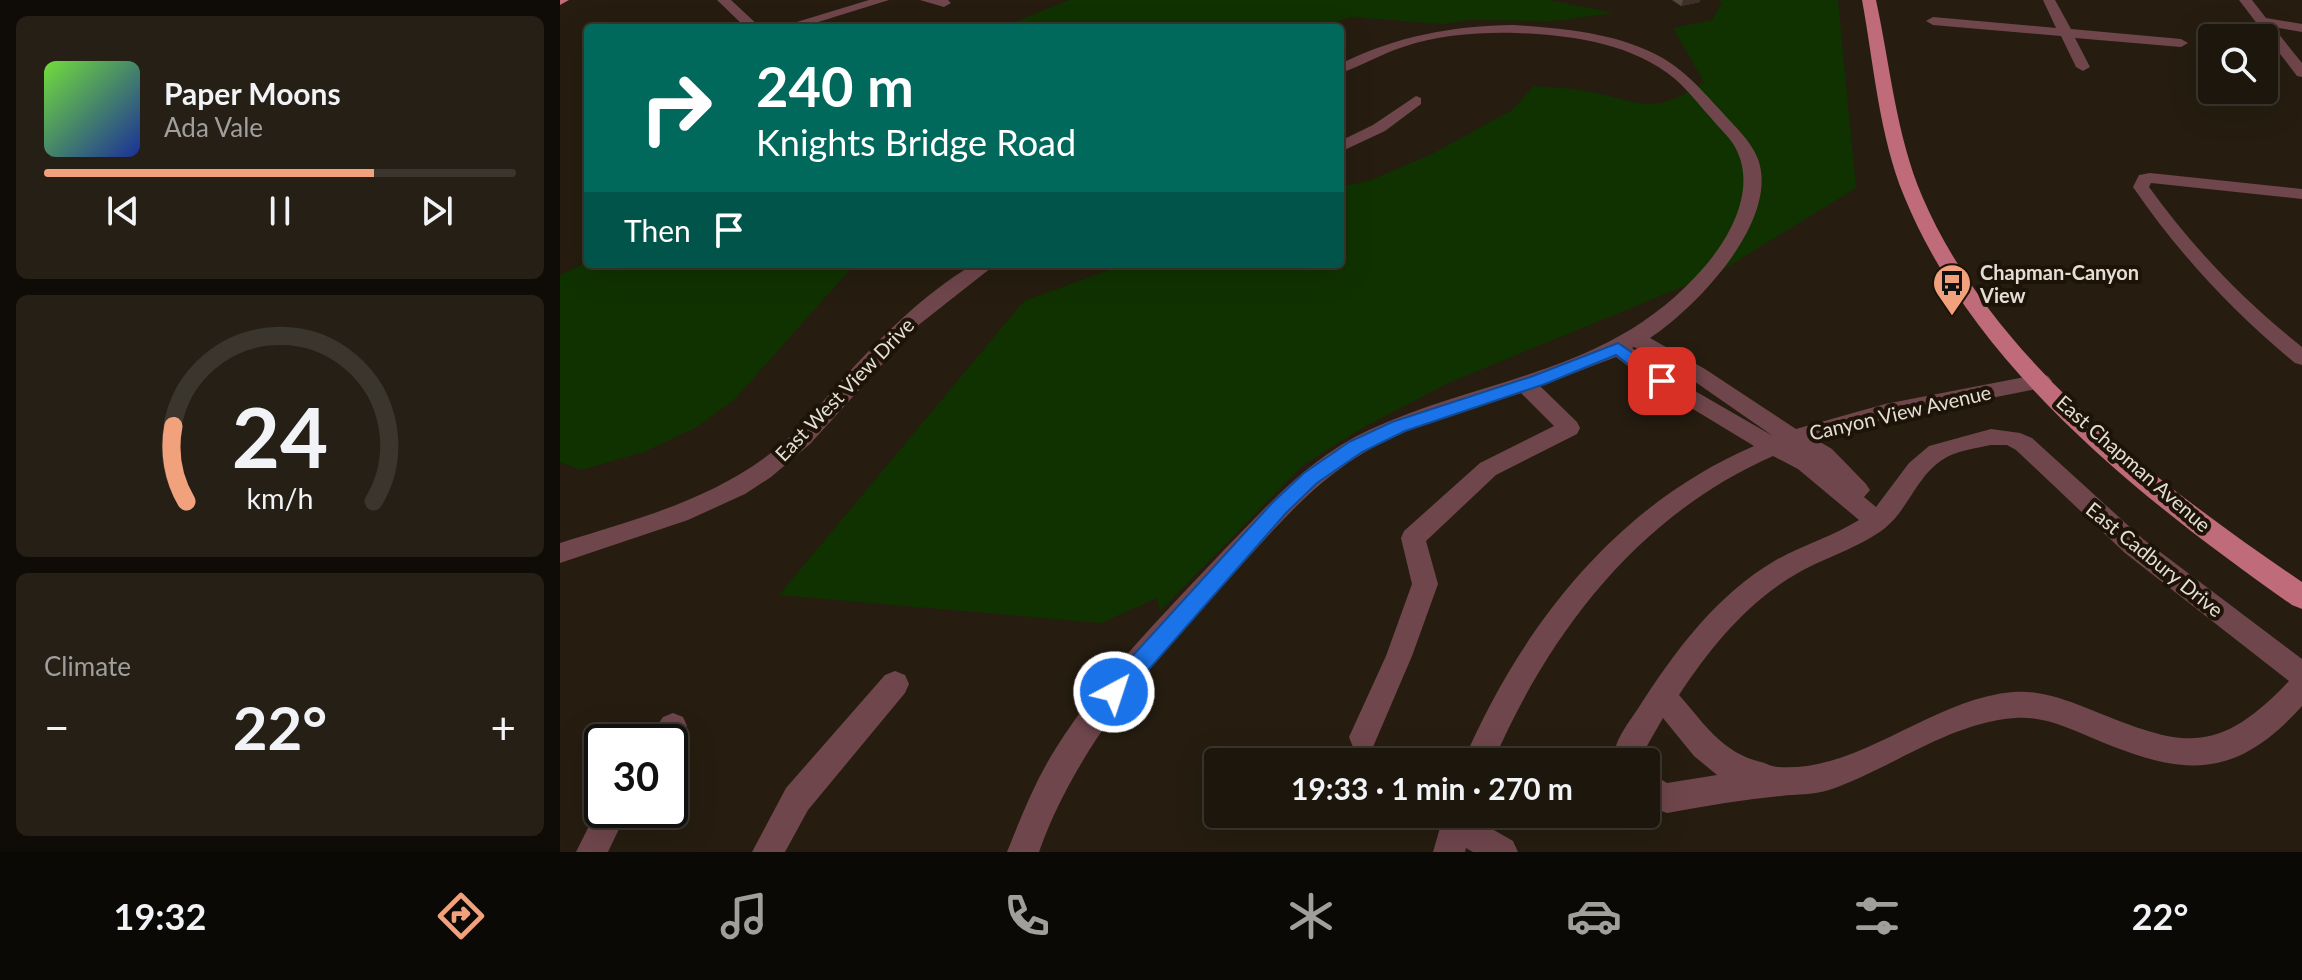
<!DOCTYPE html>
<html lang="en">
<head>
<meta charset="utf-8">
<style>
  :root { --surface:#1c160c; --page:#251f15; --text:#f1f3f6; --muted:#a09f9d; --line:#3a352d; --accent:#f1a17c }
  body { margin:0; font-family:Lato,sans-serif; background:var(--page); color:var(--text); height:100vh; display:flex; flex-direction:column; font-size:30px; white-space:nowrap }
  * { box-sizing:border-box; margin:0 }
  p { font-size:26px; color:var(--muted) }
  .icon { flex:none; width:44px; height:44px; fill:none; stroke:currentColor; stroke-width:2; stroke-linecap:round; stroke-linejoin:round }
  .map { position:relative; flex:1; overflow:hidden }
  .panel { display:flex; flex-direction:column; gap:16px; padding:16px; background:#0f0c07; width:560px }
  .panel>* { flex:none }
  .top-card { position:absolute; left:24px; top:24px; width:760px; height:244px; border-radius:8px; box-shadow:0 8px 32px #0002,0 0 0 2px var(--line); background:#00695c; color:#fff; overflow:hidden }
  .tools { position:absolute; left:1638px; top:24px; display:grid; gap:16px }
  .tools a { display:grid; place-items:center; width:80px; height:80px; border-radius:8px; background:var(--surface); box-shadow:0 8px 32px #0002,0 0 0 2px var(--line); font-size:40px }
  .speed { position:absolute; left:24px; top:724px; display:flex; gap:16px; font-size:40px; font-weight:700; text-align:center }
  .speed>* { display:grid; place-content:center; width:104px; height:104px; border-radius:50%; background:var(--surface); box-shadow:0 8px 32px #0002,0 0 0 2px var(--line); line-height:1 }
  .speed .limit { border:4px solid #111; border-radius:12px; background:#fff; color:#111 }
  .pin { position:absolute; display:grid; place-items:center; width:68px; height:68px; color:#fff; margin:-34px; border-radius:16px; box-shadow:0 4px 12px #0006 }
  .me { position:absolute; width:88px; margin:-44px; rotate:40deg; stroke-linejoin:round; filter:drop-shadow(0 0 6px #0008) }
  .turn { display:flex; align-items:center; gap:28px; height:168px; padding:0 40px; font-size:36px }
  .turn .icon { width:104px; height:104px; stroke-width:2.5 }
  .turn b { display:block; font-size:56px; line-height:68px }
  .then { display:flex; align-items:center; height:76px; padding:0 40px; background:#0003; gap:16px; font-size:30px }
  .big { font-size:60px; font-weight:700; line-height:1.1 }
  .panel .card { flex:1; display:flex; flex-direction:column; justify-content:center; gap:12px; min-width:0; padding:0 28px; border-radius:12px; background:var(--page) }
  .panel .dial { align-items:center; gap:0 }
  .dial svg { height:208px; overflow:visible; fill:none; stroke:var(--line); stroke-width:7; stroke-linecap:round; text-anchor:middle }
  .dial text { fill:var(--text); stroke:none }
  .song { display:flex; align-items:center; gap:24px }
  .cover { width:96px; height:96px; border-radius:12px; background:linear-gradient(135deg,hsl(100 70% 55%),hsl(230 70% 35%)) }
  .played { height:8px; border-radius:4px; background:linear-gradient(90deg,var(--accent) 70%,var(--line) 70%) }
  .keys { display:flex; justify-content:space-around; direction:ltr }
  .heat { display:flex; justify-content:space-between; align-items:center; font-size:44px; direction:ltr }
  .trip { position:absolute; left:644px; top:748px; width:456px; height:80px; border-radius:8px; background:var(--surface); box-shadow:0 8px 32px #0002,0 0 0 2px var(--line); font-weight:700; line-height:80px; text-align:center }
  .dock { display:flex; height:128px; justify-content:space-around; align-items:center; background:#0b0905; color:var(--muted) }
  .dock .icon { width:56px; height:56px }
  .dock .current { color:var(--accent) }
  .dock b { font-size:36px; color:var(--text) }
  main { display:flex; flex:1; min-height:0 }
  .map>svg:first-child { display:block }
  .green { fill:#103200 }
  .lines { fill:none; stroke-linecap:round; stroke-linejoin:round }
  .minor { fill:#6f464c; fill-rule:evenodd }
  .major { fill:#bf6b7a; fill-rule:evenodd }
  .wall { fill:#584740 }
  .shaded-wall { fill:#3d3026 }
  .route { fill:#1a73e8; stroke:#114b97; stroke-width:2 }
  .labels { text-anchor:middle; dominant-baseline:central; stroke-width:8; stroke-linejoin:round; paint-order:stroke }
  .poi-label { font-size:20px; font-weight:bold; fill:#e4ded6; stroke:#1d1407; text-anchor:start }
  .street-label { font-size:20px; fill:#e4ded6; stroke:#1d1407 }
</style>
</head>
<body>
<main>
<section class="panel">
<div class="card">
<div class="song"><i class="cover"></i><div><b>Paper Moons</b><p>Ada Vale</p></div></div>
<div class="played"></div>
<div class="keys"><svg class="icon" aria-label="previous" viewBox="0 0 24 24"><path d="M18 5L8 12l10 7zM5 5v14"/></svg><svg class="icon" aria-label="pause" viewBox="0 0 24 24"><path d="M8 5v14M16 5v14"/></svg><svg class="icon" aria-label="next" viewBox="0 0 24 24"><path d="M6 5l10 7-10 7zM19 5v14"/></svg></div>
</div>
<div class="card dial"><svg viewBox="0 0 100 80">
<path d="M14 69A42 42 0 1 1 86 69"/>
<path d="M14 69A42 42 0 0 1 9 40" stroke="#f1a17c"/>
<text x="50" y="56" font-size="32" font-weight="700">24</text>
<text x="50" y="72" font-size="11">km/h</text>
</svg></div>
<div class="card"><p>Climate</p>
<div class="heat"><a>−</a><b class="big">22°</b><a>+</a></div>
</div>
</section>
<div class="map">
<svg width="1742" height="852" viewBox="0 0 1742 852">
  <rect width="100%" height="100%" fill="#261d10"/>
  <path class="green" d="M510 0H989L1054 13 994 21 908 20 883 24 791 17 756 28H440Z
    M1159 0H1278L1296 188 1159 272 888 383 797 431 743 465 600 611 597 598 541 623 219 595 464 301 566 264H780V187L811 180 872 154 952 110 974 86C993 88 1013 88 1031 92 1084 103 1093 116 1144 82L1113 28 1152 20 1162 3Z
    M28 262V264H295L173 401 135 428 84 452 21 470 0 462V275Z"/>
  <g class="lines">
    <path class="minor" d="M157 0H171L201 28H186Z
      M309 0H329L239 28H217Z
      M360 0H388L391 3 384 7Z
      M1483 0H1495L1511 29 1621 39 1628 43 1621 47 1515 38 1530 67 1523 71 1516 67 1501 36 1373 25 1366 21 1373 17 1496 28Z
      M1679 0H1692L1706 18 1742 24V32L1713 27 1742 63V77L1737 76Z
      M954 25C1000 28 1049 32 1091 52 1121 66 1139 87 1161 111 1174 126 1190 139 1198 159 1220 220 1137 307 1090 338L1145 369 1236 429 1325 404 1481 374 1488 376 1492 381 1488 386 1481 388 1325 419 1255 439 1272 449 1306 484 1310 490 1304 497 1316 507 1349 463 1369 446 1431 429 1460 433 1472 438 1583 539 1742 659V706C1672 784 1619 775 1530 737 1506 727 1482 716 1455 718 1388 723 1331 769 1269 790 1254 795 1237 794 1221 796 1183 800 1145 806 1107 813L1086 805V770L1107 783 1157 775 1134 756 1103 718 1084 751 1085 762H1055C1050 745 1070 721 1079 707 1115 651 1157 594 1216 560 1243 545 1273 536 1299 520L1238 469 1213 456C1079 515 990 631 933 762H903C961 627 1056 505 1194 446L1095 386 1056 357 980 386 1017 422 1020 428 1017 434 936 475 866 541 878 584 852 656 813 747 803 751 793 747 789 737 826 656 852 584 841 538 844 531 920 463 994 426 961 393C905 410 846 426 797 457 750 487 714 529 677 570 598 656 519 740 479 852H447C461 817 475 781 496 748 542 675 604 614 663 551 707 506 750 457 809 430 931 374 1052 375 1146 265 1172 234 1197 187 1175 147 1169 136 1159 128 1151 118 1139 105 1128 90 1115 79 1072 43 1010 35 956 33 919 32 878 35 843 47 821 54 802 66 780 73V64C837 36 891 26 954 25ZM1074 347 1131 379 1213 436 1109 376 1072 348ZM1431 445H1447L1456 450 1565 553 1729 681C1653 762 1617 744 1524 707 1501 698 1477 690 1453 692 1371 699 1299 773 1218 767 1212 767 1206 763 1201 762 1162 753 1144 723 1119 695 1150 648 1188 601 1238 573 1266 557 1299 548 1325 528 1350 508 1358 471 1389 456 1401 450 1417 448 1431 445Z
      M856 96 861 98V104L825 131 780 152V141L813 125Z
      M1590 173 1742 189V199L1591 183 1589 187C1633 248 1683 300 1742 347V365L1735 363C1672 311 1619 254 1573 187L1579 175Z
      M414 264H436L356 327 250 444 211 477 185 494 128 520 0 563V543C77 519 159 498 222 444 244 425 262 402 281 381 321 337 362 295 414 264Z
      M335 671 345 675 349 684 345 693 248 810 225 852H192L226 788 325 675Z
      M113 713 123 717 127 726 110 752V742H86L103 717Z
      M42 800V810H68L48 852H16Z
      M884 814H914L913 818 953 841 958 852H913L906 848 905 852H873Z"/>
    <path class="major" d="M0 0H9L0 5Z
      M1302 0H1316C1330 65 1336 134 1362 196 1431 358 1599 485 1742 582V609L1732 605C1584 501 1414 368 1344 196 1319 135 1314 65 1302 0Z"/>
  </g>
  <path class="wall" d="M1112 0H1140V2L1121 6Z"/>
  <path class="shaded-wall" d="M1123 0H1140V2L1121 6Z"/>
  <path class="route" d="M1058 343 1108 377 1111 381 1108 386H1096L1056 355 985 384 845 431 802 452 757 483 726 513 562 700 554 703 546 700 543 692 546 685 712 503 744 473 789 442 832 422 973 376Z"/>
  <defs>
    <g id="bus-pin" transform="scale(2)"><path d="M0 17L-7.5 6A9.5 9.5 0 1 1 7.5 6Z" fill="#f1a17c" stroke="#1d1407"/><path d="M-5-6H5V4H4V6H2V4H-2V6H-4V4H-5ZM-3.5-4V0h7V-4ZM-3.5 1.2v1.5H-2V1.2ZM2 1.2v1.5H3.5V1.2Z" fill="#111"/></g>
  </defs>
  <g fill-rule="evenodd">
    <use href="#bus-pin" x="1392" y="283"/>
  </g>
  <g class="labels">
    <g class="poi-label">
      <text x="1420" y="272">Chapman-Canyon<tspan x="1420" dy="23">View</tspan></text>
    </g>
    <g class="street-label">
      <text transform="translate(284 389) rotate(-46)">East West View Drive</text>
      <text transform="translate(1340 412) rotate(-13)">Canyon View Avenue</text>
      <text transform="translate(1574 463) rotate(41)">East Chapman Avenue</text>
      <text transform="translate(1595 559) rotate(39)">East Cadbury Drive</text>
    </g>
  </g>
</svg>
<div class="tools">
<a><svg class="icon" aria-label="search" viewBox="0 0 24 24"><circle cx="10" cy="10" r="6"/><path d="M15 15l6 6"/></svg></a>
</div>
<div class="speed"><div class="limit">30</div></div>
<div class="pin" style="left:1102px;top:381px;background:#d93025"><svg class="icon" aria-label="arrive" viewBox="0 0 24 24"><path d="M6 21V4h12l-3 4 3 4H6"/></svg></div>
<svg class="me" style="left:554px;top:692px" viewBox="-20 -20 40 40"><circle r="17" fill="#1a73e8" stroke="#fff" stroke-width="3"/><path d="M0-11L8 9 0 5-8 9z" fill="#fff"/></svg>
<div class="trip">19:33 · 1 min · 270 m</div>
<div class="top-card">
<div class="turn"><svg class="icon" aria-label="right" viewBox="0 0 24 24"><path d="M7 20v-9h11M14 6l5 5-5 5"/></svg><div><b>240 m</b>Knights Bridge Road</div></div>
<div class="then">Then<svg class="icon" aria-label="arrive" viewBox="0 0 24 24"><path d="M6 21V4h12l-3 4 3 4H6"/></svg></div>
</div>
</div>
</main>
<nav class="dock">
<b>19:32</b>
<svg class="icon current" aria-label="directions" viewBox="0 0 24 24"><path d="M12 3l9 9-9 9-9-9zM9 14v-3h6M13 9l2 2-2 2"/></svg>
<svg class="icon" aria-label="music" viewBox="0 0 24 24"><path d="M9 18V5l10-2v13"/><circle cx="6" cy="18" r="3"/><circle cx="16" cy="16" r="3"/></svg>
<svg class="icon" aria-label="phone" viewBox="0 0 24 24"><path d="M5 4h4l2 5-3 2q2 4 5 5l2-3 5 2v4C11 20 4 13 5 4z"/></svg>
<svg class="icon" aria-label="climate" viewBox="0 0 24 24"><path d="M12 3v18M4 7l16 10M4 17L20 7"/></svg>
<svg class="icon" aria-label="car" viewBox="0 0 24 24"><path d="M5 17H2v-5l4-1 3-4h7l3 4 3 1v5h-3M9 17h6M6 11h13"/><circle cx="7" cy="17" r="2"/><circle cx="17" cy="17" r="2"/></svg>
<svg class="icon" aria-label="filters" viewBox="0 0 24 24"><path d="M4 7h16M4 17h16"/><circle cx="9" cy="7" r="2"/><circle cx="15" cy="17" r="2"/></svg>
<b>22°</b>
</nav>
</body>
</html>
